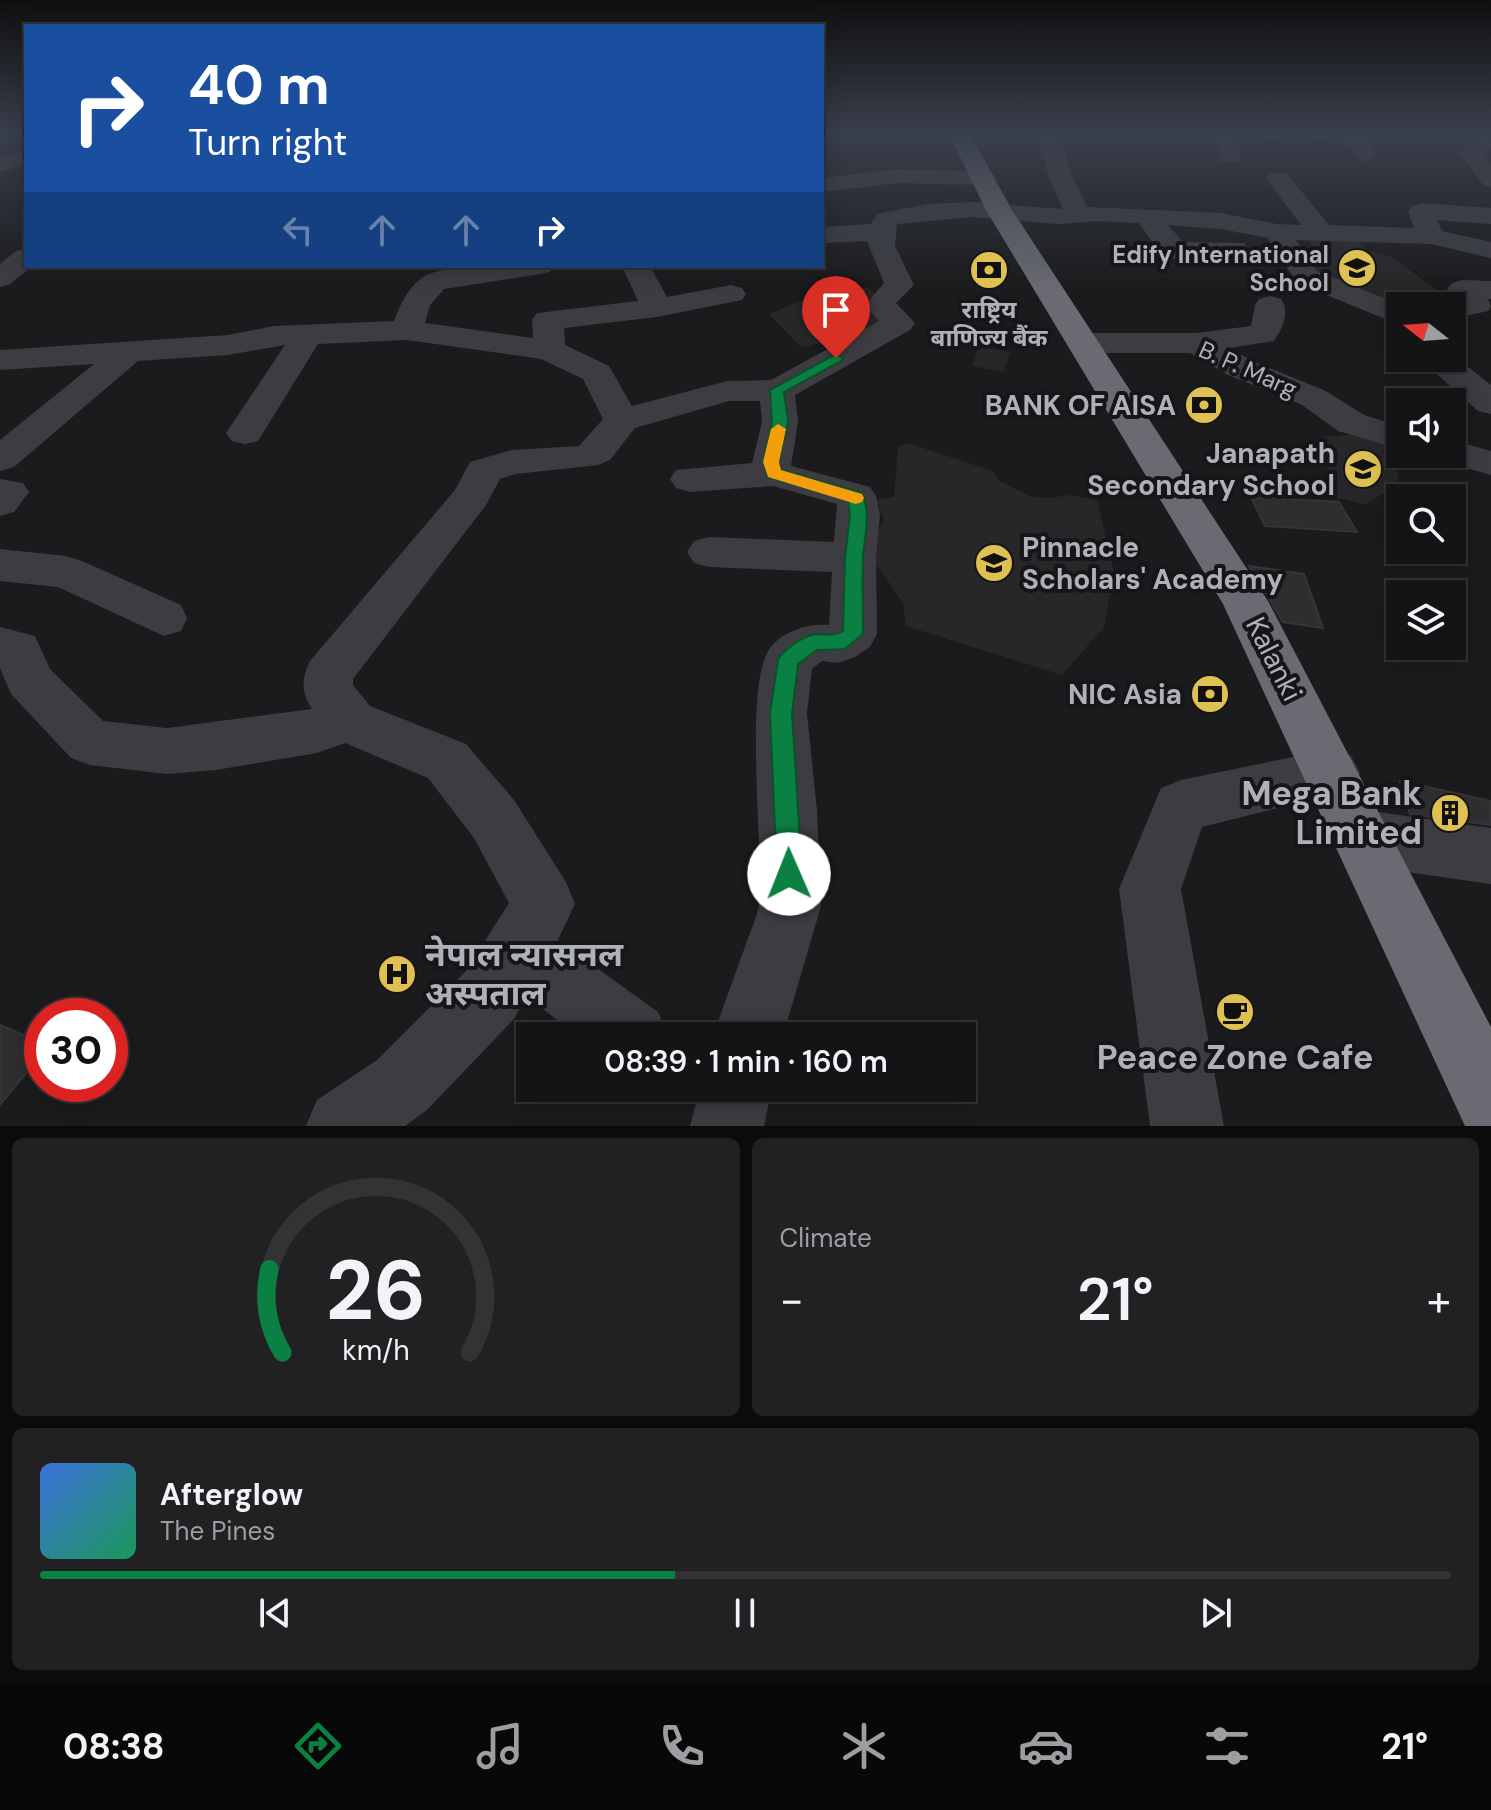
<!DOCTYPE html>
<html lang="en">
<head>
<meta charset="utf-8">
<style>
  :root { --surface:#141416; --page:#212123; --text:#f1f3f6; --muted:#9d9ea1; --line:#333335; --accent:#0b8043 }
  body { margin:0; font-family:"DM Sans","Noto Sans Devanagari",sans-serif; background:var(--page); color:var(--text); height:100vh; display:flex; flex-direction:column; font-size:30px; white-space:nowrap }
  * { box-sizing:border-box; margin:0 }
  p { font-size:26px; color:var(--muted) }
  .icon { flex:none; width:44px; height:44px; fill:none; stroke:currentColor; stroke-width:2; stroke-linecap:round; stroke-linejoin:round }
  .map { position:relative; height:1126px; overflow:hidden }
  .panel { display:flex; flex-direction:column; gap:12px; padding:12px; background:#0b0b0c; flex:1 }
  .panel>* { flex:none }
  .hud { position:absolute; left:24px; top:24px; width:800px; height:244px; border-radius:0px; box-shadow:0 4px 20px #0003,0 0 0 2px var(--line); background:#1a4fa0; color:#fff; overflow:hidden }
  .needle { width:52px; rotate:287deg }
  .buttons { position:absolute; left:1386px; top:292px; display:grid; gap:16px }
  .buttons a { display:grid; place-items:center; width:80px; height:80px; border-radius:0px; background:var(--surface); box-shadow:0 4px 20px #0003,0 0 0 2px var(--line); font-size:40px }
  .speed { position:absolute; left:24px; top:998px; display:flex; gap:16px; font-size:40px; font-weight:700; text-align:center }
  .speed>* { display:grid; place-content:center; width:104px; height:104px; border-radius:50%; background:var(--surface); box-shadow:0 4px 20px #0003,0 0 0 2px var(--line); line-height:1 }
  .speed .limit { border:12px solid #d22; background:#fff; color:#111 }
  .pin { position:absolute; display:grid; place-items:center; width:68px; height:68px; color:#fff; margin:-82px -34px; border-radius:50% 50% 50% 0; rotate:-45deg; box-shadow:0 0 8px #0007 }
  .pin .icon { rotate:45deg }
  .me { position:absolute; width:88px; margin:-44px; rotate:359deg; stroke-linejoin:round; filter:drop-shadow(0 0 6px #0008) }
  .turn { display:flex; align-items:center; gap:28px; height:168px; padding:0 32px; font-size:36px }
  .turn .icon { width:104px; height:104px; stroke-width:2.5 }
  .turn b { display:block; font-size:56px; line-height:68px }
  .lanes { display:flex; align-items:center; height:76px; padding:0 32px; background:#0003; justify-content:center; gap:40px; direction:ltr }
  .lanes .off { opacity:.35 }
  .big { font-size:60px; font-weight:600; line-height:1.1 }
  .panel .widget { flex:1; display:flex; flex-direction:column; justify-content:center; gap:12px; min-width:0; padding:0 28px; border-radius:12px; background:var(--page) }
  .panel .dial { align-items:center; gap:0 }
  .dial svg { height:208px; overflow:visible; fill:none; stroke:var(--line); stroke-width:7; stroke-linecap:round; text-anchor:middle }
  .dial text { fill:var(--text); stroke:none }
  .song { display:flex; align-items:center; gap:24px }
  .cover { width:96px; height:96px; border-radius:12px; background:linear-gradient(135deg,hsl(220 70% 55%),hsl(150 70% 35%)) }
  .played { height:8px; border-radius:4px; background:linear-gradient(90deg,var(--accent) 45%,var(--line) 45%) }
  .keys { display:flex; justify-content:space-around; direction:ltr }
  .heat { display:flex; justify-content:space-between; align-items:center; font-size:44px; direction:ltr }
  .panel .tiles { flex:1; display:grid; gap:12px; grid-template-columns:1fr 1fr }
  .widget:last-child { grid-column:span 2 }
  .trip { position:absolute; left:516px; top:1022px; width:460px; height:80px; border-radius:0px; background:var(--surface); box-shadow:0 4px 20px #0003,0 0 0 2px var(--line); font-weight:600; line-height:80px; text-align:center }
  .dock { display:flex; height:128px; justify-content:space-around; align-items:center; background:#080809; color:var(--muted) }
  .dock .icon { width:56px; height:56px }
  .dock .on { color:var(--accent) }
  .dock b { font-size:36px; color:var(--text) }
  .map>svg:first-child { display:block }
  .built { fill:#272729 }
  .building { fill:#2e2e30; stroke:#353538; stroke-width:2 }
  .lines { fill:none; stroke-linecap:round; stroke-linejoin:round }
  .minor { fill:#3c3c41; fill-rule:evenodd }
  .highway { fill:#696a72; fill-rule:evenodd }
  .route { fill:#0b8043; stroke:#07532c; stroke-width:2 }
  .slow { fill:#f59e0b }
  .labels { text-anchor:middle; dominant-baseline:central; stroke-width:8; stroke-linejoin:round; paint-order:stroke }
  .far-poi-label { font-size:24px; font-weight:bold; fill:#afb1ba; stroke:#161618; text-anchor:end }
  .far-street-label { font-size:24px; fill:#afb1ba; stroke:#161618 }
  .poi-label { font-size:28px; font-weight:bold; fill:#afb1ba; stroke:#161618; text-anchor:end }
  .street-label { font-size:28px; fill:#afb1ba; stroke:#161618 }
  .near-poi-label { font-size:34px; font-weight:bold; fill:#afb1ba; stroke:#161618; text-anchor:end }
</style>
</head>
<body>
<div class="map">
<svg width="1491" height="1126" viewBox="0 0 1491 1126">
  <rect width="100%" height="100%" fill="#1b1b1d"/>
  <path class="built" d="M1306 235 1347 237 1363 243 1365 250 1392 257 1438 291 1426 301 1395 305 1317 279 1303 253 1316 254Z
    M867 287 885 301 886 320 851 337 801 347 769 314 806 298 820 305Z
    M979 346 1010 352 1004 372 972 366Z
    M1355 434 1394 446 1400 492 1380 495 1366 505 1334 497 1322 437Z
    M908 443 993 471 1000 481 1030 496 1048 498 1070 495 1097 500 1114 573 1104 627 1062 675 906 626 903 603 869 554 884 519 876 500 894 497 898 447Z"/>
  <path class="building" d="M1251 497 1339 502 1357 532 1265 526Z
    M1249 566 1304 574 1323 628 1283 622Z
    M1400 781 1491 801V825L1410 814Z
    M0 1025 42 1043V1054L0 1105Z"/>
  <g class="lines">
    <path class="minor" d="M0 132H12L8 136 0 138Z
      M1037 132H1058L1073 178 1087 207 1221 213 1277 224 1301 225 1266 178 1270 173H1286L1329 225 1414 228 1408 211 1412 206 1421 203 1491 208V224L1437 220 1442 231 1491 242V258L1431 244 1296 240 1317 271 1403 306H1400V325L1297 283 1268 238 1221 229 1168 225 1183 242 1244 243 1248 249 1244 255C1230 258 1180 263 1168 257 1157 252 1147 233 1139 223L1098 221 1058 224 971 217 897 224 895 246 914 285 896 303 915 323 910 330 795 395 798 422 791 466 870 487 876 496 880 515 876 558 877 634 870 647 855 657 838 663 822 661 812 669 807 713 817 811 821 906 783 1036H713C724 1005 735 974 746 944 750 931 758 916 759 903 764 849 743 685 770 648 783 631 809 623 829 625L832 572 709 567 694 563 687 552 694 541 709 537 834 542 837 504 773 486 690 492 676 488 670 479 676 470 752 463 762 422 760 401H729L635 428 610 460 598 465 516 474 500 479 486 505 353 679V685L370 706 466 744 514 800 566 882 575 904 558 940 658 1012 669 1036H578L526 996 514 1019 427 1110 405 1126H306L317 1100 377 1060 466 971 509 903 474 838 428 778 345 743 317 753 216 770 167 774 90 765 71 758 11 694 0 668V627L35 636 50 669 103 721 167 728 312 709C301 692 301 679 310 661L455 490 470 462 512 450 579 446 603 419 583 379 541 359 407 340 318 344 258 441 245 444 232 441 226 433 285 345 228 355 138 361 14 467 0 471V440L94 364 0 370V350L228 335 274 326 394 321C400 305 410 283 427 275 455 262 522 266 554 266L550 272 540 274 444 289 430 305 425 323 533 338 532 320 537 313 638 301 622 266H650L667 297 731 285 742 288 746 294 742 300 657 317 564 328 565 345 609 366 632 406 727 381 771 380 879 321 865 305 884 283 867 241 822 243V227L871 224 877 214 928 204 971 202 1063 209 1049 178Z
      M1207 132H1229L1239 143 1241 157 1238 162H1222L1217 145Z
      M1253 132 1360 134 1368 135 1377 155 1366 162 1358 160 1351 145 1300 137 1298 143 1290 144 1257 136Z
      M1491 136V150H1486L1483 154 1491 164V187L1483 185 1461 154 1471 138Z
      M26 149V164L0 172V158Z
      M897 169 984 171 992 173 996 178 992 183 984 185 897 183 822 192V178Z
      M26 249V266H32L10 284 0 287V264L16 251Z
      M1462 280 1491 281V299H1488L1491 307 1488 311 1452 319V306H1439L1456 300 1447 289 1452 283Z
      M1270 296 1281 299C1290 312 1283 328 1274 341L1230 348 1252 361 1326 391 1364 415 1400 426V449L1338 431 1302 405 1228 375 1190 353H1085L1074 350 1069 343 1074 336 1085 333H1197L1251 326 1255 305 1259 299Z
      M1452 354 1491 385V414L1478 411 1419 358H1452Z
      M1452 440 1491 451V475L1439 460 1434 454H1452Z
      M0 479 23 483 29 492 14 512 0 516Z
      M0 549 66 556 82 561 181 605 187 618 181 631 164 636 58 587 0 581Z
      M1332 749 1351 756 1360 773 1351 790 1202 827 1181 889 1224 1126H1150L1119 889 1161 788 1181 780Z
      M1364 810 1491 828V884L1364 866 1343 857 1335 838 1343 819Z
      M700 1088H772L764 1126H690Z"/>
    <path class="highway" d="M948 132H969L1012 210 1268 601 1491 1027V1126H1465L1223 604 986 210Z"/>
  </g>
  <linearGradient id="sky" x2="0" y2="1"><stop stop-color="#0f0f10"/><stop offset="0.46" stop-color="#393f4c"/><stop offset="1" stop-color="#393f4c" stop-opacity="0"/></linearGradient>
  <rect width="1491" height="289" fill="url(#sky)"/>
  <path class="route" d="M836 354 843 358 841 361 784 392 788 422 779 462 781 470 862 493C871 512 865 535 863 556 862 582 863 609 863 634L845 649 817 650 798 664 792 713 802 874 798 883 789 887 780 883 777 874 770 713 778 660C784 649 804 635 817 634 828 634 833 637 843 631L845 558 850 515 848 500 768 477 763 462 772 422 770 390Z"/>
  <path class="slow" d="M778 424 786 429 779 462 781 470 862 494 864 498 862 502 856 504 768 477 763 462 771 429Z"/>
  <defs>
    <g id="school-disc" transform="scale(2)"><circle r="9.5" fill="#dec152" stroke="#161618"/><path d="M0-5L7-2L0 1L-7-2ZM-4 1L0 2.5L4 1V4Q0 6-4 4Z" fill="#111"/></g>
    <g id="bank-disc" transform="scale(2)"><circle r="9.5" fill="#dec152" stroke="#161618"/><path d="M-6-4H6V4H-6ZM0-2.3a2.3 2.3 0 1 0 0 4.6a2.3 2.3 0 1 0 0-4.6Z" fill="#111"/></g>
    <g id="building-disc" transform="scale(2)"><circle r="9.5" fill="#dec152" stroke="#161618"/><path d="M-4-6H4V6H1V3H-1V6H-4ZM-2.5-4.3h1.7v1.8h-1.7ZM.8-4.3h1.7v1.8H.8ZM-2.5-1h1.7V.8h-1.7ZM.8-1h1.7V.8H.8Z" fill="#111"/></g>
    <g id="hospital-disc" transform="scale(2)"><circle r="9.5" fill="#dec152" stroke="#161618"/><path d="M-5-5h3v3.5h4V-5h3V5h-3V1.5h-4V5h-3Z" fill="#111"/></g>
    <g id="cafe-disc" transform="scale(2)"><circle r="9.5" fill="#dec152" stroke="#161618"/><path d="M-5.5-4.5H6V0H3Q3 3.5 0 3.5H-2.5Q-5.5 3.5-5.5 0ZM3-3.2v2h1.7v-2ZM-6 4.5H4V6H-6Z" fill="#111"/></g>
  </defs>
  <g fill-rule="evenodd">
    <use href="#school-disc" x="1357" y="268"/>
    <use href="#bank-disc" x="989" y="270"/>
    <use href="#bank-disc" x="1204" y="405"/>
    <use href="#school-disc" x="1363" y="469"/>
    <use href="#school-disc" x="994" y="563"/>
    <use href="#bank-disc" x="1210" y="694"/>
    <use href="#building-disc" x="1450" y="813"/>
    <use href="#hospital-disc" x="397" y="974"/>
    <use href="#cafe-disc" x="1235" y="1012"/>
  </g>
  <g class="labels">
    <g class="far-poi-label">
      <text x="1329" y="254">Edify International<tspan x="1329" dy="28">School</tspan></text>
      <text x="989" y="309" text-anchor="middle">राष्ट्रिय<tspan x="989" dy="28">बाणिज्य बैंक</tspan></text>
    </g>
    <g class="far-street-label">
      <text transform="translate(1248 369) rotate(24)">B. P. Marg</text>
    </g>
    <g class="poi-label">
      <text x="1176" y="405">BANK OF AISA</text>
      <text x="1335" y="453">Janapath<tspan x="1335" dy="32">Secondary School</tspan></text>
      <text x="1022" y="547" text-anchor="start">Pinnacle<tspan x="1022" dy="32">Scholars' Academy</tspan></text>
      <text x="1182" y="694">NIC Asia</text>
    </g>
    <g class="street-label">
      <text transform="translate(1274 659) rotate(63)">Kalanki</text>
    </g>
    <g class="near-poi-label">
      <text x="1422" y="793">Mega Bank<tspan x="1422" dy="39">Limited</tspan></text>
      <text x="425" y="954" text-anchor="start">नेपाल न्यासनल<tspan x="425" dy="39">अस्पताल</tspan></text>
      <text x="1235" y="1057" text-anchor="middle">Peace Zone Cafe</text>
    </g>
  </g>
</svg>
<div class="buttons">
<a><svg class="needle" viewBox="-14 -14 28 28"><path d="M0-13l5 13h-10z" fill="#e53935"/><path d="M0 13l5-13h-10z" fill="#9d9ea1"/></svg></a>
<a><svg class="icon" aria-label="sound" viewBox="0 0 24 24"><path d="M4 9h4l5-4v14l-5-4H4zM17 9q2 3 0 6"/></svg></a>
<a><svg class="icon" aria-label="search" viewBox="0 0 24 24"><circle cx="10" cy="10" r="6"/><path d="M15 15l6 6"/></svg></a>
<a><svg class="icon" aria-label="layers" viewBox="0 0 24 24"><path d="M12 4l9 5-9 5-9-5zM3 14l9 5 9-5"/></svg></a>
</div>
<div class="speed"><div class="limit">30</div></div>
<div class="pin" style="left:836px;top:358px;background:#d93025"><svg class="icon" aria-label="arrive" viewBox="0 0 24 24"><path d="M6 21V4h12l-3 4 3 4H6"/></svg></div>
<svg class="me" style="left:789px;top:874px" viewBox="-20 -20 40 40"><circle r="19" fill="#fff"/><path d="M0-13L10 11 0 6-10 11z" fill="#0b8043"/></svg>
<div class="trip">08:39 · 1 min · 160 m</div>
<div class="hud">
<div class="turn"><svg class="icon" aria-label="right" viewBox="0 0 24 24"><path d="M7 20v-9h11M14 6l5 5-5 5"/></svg><div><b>40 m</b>Turn right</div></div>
<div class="lanes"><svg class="icon off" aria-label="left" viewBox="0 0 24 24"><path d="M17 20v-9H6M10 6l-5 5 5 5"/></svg><svg class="icon off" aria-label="ahead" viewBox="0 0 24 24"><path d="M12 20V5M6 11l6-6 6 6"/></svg><svg class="icon off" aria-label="ahead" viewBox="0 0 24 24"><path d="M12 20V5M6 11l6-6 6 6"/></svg><svg class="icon" aria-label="right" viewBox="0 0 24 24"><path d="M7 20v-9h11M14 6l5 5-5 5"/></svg></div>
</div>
</div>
<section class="panel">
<div class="tiles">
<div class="widget dial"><svg viewBox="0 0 100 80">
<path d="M14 69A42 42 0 1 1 86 69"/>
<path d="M14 69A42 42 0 0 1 9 37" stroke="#0b8043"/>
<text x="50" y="56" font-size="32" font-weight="700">26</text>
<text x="50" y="72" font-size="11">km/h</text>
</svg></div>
<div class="widget"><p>Climate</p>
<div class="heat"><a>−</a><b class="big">21°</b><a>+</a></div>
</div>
<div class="widget">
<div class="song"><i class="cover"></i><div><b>Afterglow</b><p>The Pines</p></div></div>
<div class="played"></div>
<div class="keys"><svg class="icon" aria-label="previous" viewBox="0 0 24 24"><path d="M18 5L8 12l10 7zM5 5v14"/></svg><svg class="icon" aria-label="pause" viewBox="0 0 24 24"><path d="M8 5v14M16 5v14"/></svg><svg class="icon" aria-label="next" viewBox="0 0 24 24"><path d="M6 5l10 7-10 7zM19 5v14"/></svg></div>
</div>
</div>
</section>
<nav class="dock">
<b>08:38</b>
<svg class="icon on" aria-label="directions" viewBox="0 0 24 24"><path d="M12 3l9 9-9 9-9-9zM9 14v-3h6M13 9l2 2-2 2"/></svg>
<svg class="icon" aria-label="music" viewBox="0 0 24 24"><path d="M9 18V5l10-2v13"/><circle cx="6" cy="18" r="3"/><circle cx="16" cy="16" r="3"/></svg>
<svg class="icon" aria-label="phone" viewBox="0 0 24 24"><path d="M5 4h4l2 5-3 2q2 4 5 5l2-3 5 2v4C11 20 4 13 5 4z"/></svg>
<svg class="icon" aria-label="climate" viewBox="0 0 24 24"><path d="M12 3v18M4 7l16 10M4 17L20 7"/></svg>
<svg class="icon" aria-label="car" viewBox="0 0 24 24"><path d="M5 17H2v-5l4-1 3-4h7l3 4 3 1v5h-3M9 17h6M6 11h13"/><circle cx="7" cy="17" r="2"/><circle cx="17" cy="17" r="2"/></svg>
<svg class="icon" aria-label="filters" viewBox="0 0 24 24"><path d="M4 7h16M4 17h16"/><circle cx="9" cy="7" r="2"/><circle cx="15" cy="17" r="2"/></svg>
<b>21°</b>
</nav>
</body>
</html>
